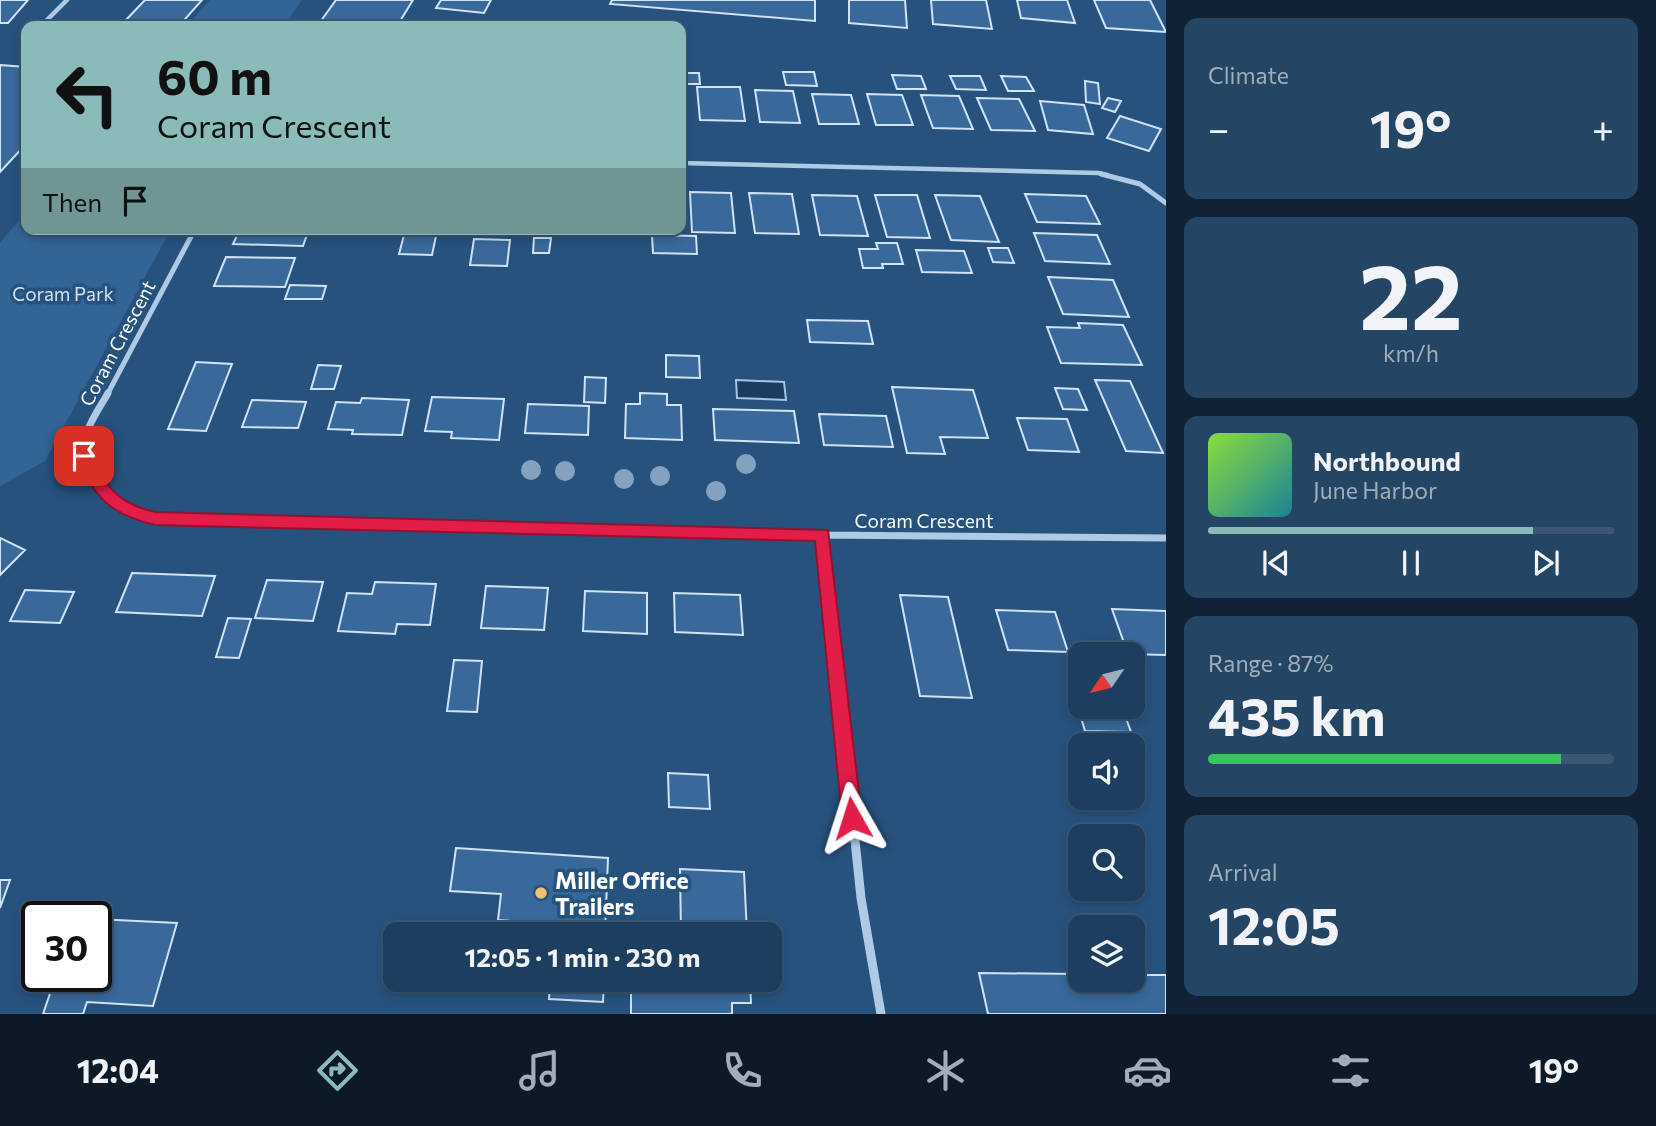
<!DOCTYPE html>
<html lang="en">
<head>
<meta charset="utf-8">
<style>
  :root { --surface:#1d3e5e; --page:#254564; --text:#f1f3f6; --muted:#a0aebc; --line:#3b5773; --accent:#8bbbb9 }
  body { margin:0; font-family:Commissioner,sans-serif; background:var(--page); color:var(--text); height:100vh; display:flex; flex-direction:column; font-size:26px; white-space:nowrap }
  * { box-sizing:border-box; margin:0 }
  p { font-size:23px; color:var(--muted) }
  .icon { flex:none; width:38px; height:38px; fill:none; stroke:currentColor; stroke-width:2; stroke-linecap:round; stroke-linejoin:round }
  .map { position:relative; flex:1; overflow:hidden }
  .sheet { display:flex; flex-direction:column; gap:18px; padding:18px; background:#102234; width:490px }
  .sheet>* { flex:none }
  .banner { position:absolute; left:21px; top:21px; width:665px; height:214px; border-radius:14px; box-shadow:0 4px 10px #0003,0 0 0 2px var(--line); background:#8bbbb9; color:#111; overflow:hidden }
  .needle { width:46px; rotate:235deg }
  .controls { position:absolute; left:1068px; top:642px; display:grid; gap:14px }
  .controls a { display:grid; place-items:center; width:77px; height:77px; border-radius:14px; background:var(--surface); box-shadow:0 4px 10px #0003,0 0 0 2px var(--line); font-size:35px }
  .speed { position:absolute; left:21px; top:901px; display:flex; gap:14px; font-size:35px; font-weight:700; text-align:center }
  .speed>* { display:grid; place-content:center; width:91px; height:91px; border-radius:50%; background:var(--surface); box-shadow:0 4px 10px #0003,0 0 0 2px var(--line); line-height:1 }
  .speed .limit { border:4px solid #111; border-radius:10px; background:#fff; color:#111 }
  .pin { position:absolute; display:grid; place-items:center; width:60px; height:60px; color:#fff; margin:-30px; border-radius:14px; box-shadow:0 4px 10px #0006 }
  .me { position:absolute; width:77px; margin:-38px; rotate:354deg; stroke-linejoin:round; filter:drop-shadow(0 0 5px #0008) }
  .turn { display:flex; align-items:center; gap:24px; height:147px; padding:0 21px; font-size:32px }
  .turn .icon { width:91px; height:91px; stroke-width:2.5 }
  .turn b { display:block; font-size:49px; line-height:60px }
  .then { display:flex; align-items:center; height:66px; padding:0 21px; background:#0003; gap:14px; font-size:26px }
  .big { font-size:52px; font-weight:700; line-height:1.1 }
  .sheet .widget { flex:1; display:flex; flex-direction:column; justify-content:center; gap:10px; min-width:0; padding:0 24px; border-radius:14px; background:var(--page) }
  .sheet .dial { align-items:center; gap:0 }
  .dial b { font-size:91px; line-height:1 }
  .song { display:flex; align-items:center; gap:21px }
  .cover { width:84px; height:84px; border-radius:10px; background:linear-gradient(135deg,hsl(90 70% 55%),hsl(190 70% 35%)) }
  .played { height:7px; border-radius:4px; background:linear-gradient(90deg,var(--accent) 80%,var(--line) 80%) }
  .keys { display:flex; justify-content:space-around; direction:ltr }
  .heat { display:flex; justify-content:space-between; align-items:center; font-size:38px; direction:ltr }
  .charge { height:10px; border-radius:5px; background:linear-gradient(90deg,#34c759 87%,var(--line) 0) }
  .trip { position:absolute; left:383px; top:922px; width:399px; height:70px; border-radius:14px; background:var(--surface); box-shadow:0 4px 10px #0003,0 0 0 2px var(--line); font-weight:700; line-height:70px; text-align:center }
  .tabs { display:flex; height:112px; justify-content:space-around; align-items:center; background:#0c1926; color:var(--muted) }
  .tabs .icon { width:49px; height:49px }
  .tabs .selected { color:var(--accent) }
  .tabs b { font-size:32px; color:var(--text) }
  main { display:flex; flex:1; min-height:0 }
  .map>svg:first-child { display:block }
  .green { fill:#326495 }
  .water { fill:#1c3c5f; stroke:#a2c5e5; stroke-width:2 }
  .building { fill:#38699a; stroke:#d0e2f4; stroke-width:2 }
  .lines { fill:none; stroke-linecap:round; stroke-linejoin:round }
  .minor-far3 { stroke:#aecae5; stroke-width:4.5 }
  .minor-far2 { stroke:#aecae5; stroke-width:5 }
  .minor-far1 { stroke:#aecae5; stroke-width:7 }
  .minor { stroke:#aecae5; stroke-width:9 }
  .tree { fill:#84a1bf }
  .route { fill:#e11d48; stroke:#92132f; stroke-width:2 }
  .poi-dot { fill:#edc374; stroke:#27527e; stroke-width:2.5 }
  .labels { text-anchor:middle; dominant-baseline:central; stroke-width:7; stroke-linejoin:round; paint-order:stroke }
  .park-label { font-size:19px; fill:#d0e2f4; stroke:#27527e }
  .street-label { font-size:19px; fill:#fff; stroke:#27527e }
  .near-poi-label { font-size:23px; font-weight:bold; fill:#fff; stroke:#27527e; text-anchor:start }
</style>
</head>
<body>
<main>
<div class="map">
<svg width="1166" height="1014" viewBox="0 0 1166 1014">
  <rect width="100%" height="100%" fill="#27527e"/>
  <path class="green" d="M210 0H302L284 26H187Z
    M26 212V229H171L45 461 0 486V243Z"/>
  <path class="water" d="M736 380 784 382 786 400 737 398Z"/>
  <path class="building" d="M0 0H28L8 23H0Z
    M145 0H202L179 26 124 22Z
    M336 0H413L397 26 318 25Z
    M441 0H491L484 13 436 8Z
    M612 0H815V21L610 4Z
    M849 0H905L907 28 849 23Z
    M931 0H986L992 29 933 24Z
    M1017 0H1067L1075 23 1021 18Z
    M1094 0H1150L1166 32 1106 28Z
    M0 65 26 67V144L0 172Z
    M783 72H814L817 86 786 85Z
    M681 73H699L700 84H682Z
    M892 75 921 76 926 89H897Z
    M950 76H980L986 90 956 89Z
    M1001 76 1026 77 1034 91H1008Z
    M1085 81 1098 83 1100 104 1086 102Z
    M681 87H684L686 119 681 118Z
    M697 87H740L745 121 700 120Z
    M755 90 793 91 800 123 760 122Z
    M812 94 851 95 859 124H819Z
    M867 94 902 95 913 125H876Z
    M921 95 959 96 973 129 933 128Z
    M977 98 1019 99 1035 131 991 130Z
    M1108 98 1121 101 1115 112 1102 108Z
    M1040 101 1084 105 1093 134 1048 130Z
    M1120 116 1161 129 1149 151 1107 138Z
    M690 192 731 193 735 233 692 232Z
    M749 193 792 194 799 234 755 233Z
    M1025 194 1086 196 1100 224 1037 222Z
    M812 195 857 196 868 236 820 235Z
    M875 195H917L930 238 887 237Z
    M935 195 980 196 999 242 951 240Z
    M240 229H309L303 246 233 244Z
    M1034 233 1097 235 1110 264 1045 261Z
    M404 235 436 236 432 255 399 254Z
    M652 235 696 236 697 254 653 253Z
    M534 238H551L549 253H533Z
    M474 239 510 240 507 266 470 265Z
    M876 243H897L903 264H882L883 268H863L859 249H878Z
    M988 248H1008L1014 263 993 262Z
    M916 250 964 251 972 273 922 272Z
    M226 257 295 258 285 287 214 286Z
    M1048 277 1113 280 1129 317 1063 314Z
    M290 285 326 286 322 299H285Z
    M807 320 868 321 873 344 810 342Z
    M1078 323 1123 325 1142 365 1061 363 1047 327 1080 328Z
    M666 355 699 356 700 378 666 377Z
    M196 362 232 364 206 431 168 429Z
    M318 365 341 366 334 389H311Z
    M585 377 606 378 605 403 584 402Z
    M1095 380 1130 381 1163 453 1126 451Z
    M892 387 973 390 988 438 940 437 945 454 907 453Z
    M1055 388 1078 389 1087 410 1063 409Z
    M640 393 667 394V405H681L682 440 625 438 626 404H640Z
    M432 397 504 399 499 440 451 438 452 432 425 431Z
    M362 398 409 400 402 435 352 434 353 430 328 429 336 402 360 403Z
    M252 400 306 402 298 428 242 427Z
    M528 404 589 406 588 435 525 433Z
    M713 409 794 411 799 443 715 440Z
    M819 414 886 416 893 447 824 445Z
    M1017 418 1067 419 1079 452 1028 450Z
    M0 538 25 550 0 575Z
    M132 573 215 576 202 616 116 612Z
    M267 580 323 582 313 621 255 618Z
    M375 582 436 584 430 625 397 624 395 634 338 631 347 593 372 594Z
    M486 586 548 588 544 630 481 628Z
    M25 590 74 592 60 623 10 621Z
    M585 591 647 593V634L583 631Z
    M674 593 740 595 743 635 675 632Z
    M900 595 948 597 972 698 920 696Z
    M1112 609 1166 611V655L1128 654Z
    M996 610 1055 612 1068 652 1008 650Z
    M228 618 251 619 239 658 216 657Z
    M454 660 482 661 477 712 447 711Z
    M1069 677H1080V707H1122L1131 732 1085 731Z
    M668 773 708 775 710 809 669 807Z
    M456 848 608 858 605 934H553L554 924 498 920 501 894 450 891Z
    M680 869 744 872 747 934H681Z
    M0 880H10L0 908Z
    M96 919 177 923 153 1006 87 1002 83 1014H43L56 976H96Z
    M979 973 1080 974V980H1132V975H1166V1014H988Z
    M550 980H604L603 1002 549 999Z
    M631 980 681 983V980H750L751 1003H732V1014H631Z"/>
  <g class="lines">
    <path class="minor-far3" d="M41 26 67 0
      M681 163 1098 173 1107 175"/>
    <path class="minor-far2" d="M1101 174 1140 184 1166 203
      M107 395 195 229"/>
    <path class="minor-far1" d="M108 393C101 406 89 422 86 436 76 482 118 508 155 519L823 535 1166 538
      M823 535 837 670"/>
    <path class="minor" d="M837 668 861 898 881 1014"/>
  </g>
  <g class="tree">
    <circle cx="746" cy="464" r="10"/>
    <circle cx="531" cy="470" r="10"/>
    <circle cx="565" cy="471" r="10"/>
    <circle cx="660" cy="476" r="10"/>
    <circle cx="624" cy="479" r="10"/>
    <circle cx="716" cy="491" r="10"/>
  </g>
  <path class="route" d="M84 450 89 452C106 485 115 503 155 512L828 530 862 818 859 825 852 828 845 825 842 818 815 541 155 525C109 514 95 498 76 456Z"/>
  <circle class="poi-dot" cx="541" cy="893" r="7"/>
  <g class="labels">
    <g class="park-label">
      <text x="63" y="293">Coram Park</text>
    </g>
    <g class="street-label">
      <text transform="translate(117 343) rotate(-62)">Coram Crescent</text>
      <text x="924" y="520">Coram Crescent</text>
    </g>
    <g class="near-poi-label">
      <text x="555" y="880">Miller Office<tspan x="555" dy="26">Trailers</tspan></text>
    </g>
  </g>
</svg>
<div class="controls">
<a><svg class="needle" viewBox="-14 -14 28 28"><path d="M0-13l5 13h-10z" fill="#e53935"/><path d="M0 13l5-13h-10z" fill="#a0aebc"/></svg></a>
<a><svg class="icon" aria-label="sound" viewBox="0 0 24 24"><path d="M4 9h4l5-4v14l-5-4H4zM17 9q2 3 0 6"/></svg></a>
<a><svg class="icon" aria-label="search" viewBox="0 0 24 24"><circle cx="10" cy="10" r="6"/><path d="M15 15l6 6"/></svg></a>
<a><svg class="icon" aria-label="layers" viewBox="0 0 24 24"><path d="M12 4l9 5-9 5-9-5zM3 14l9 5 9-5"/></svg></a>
</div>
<div class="speed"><div class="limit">30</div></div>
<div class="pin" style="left:84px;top:456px;background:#d93025"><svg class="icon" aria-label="arrive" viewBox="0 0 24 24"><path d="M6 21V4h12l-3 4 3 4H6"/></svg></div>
<svg class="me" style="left:852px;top:818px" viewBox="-20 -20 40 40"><path d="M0-17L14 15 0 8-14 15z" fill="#e11d48" stroke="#fff" stroke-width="4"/></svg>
<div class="trip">12:05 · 1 min · 230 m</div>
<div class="banner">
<div class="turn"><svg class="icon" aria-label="left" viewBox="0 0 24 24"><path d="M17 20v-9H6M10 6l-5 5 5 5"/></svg><div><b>60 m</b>Coram Crescent</div></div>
<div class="then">Then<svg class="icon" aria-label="arrive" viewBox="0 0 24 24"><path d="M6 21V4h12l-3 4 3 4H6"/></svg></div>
</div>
</div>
<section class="sheet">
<div class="widget"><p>Climate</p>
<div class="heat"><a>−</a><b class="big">19°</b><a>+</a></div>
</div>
<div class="widget dial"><b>22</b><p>km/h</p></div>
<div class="widget">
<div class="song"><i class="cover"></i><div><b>Northbound</b><p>June Harbor</p></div></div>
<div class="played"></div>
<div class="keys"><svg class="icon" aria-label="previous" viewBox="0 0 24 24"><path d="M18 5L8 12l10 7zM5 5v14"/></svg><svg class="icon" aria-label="pause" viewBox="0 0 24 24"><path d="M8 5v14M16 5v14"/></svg><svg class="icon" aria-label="next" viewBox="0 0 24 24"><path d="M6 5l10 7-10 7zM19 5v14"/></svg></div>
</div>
<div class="widget"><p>Range · 87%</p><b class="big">435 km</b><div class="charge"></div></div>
<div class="widget"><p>Arrival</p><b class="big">12:05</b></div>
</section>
</main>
<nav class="tabs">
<b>12:04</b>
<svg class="icon selected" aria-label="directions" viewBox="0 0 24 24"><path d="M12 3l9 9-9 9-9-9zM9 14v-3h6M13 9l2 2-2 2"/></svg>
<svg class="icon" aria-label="music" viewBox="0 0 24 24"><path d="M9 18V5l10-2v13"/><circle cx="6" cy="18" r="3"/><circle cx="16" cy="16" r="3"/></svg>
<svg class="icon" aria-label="phone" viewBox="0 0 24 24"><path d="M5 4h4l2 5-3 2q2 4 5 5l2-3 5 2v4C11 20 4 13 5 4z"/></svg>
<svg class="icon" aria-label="climate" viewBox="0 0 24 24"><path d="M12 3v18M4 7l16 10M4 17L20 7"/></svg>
<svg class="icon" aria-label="car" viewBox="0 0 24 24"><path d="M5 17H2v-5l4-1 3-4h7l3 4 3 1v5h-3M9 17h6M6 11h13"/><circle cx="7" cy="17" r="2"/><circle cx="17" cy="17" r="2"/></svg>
<svg class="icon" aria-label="filters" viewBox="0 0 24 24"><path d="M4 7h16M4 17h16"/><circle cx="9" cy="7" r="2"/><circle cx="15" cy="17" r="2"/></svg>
<b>19°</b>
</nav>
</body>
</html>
